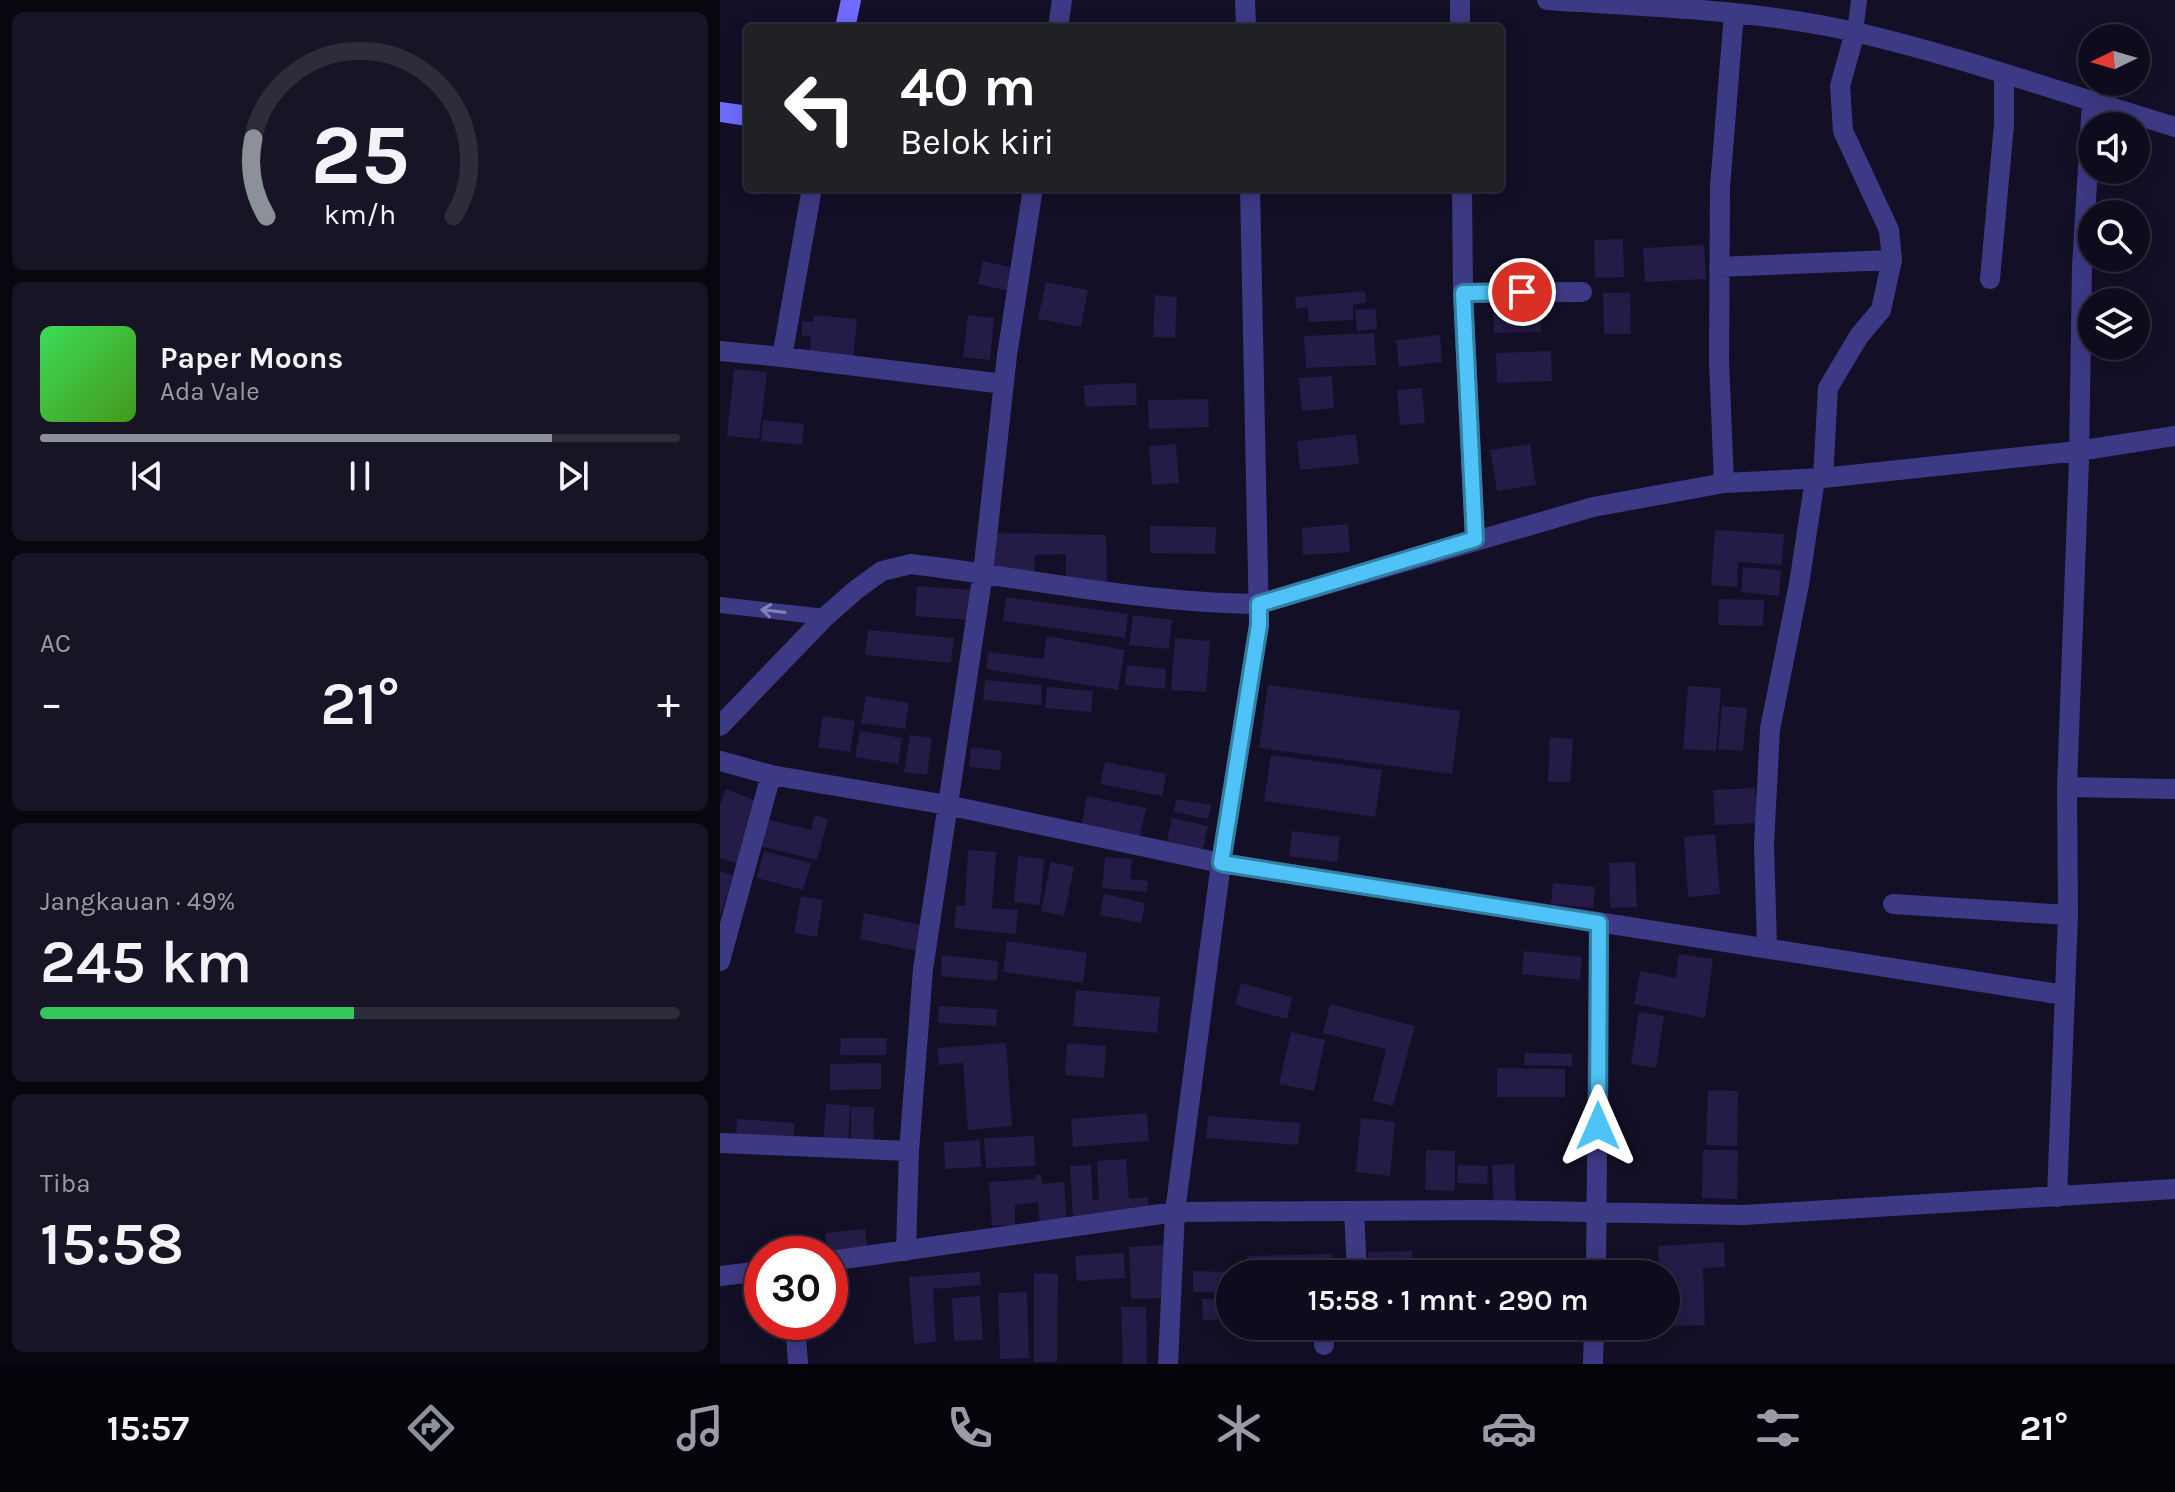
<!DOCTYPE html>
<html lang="id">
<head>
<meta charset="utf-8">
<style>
  :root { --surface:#0e0b1c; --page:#171425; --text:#f1f3f6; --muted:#9b9ba3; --line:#2e2b3b; --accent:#8c9099 }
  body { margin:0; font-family:Karla,sans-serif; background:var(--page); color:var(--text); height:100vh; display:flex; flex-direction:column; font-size:30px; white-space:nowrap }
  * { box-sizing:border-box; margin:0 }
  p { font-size:26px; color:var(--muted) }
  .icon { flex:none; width:44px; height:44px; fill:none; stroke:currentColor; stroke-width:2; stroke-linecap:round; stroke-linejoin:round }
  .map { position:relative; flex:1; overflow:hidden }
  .drawer { display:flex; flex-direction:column; gap:12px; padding:12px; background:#08060f; width:720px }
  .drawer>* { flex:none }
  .guide { position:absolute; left:24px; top:24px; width:760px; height:168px; border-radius:8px; box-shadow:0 4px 20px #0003,0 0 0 2px var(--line); background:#202124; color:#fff; overflow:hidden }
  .needle { width:52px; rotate:265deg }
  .controls { position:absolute; left:1358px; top:24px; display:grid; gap:16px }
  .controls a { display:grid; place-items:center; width:72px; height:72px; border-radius:50%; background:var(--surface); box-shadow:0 4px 20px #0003,0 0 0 2px var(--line); font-size:40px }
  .speed { position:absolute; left:24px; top:1236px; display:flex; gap:16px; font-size:40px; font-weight:700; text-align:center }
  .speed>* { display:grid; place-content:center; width:104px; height:104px; border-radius:50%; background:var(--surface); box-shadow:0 4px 20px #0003,0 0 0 2px var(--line); line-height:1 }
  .speed .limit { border:12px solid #d22; background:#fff; color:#111 }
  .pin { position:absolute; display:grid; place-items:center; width:68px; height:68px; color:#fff; margin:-34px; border:4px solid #fff; border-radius:50%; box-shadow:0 2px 8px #0007 }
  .me { position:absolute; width:88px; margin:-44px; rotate:0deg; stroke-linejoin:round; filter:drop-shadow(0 0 6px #0008) }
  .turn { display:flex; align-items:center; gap:28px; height:168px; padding:0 24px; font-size:36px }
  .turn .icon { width:104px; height:104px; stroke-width:2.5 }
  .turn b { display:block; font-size:56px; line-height:68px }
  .big { font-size:60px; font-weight:600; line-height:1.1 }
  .drawer .tile { flex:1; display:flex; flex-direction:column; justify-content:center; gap:12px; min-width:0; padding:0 28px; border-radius:12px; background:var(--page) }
  .drawer .dial { align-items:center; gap:0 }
  .dial svg { height:208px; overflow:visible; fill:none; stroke:var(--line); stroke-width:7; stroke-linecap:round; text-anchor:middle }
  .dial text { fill:var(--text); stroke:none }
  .song { display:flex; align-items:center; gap:24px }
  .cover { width:96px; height:96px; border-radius:12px; background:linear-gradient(135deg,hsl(130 70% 55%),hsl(100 70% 35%)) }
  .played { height:8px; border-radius:4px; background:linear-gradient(90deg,var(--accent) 80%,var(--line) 80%) }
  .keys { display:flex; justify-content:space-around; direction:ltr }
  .heat { display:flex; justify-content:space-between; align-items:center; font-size:44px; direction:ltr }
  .charge { height:12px; border-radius:6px; background:linear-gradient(90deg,#34c759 49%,var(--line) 0) }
  .trip { position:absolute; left:496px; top:1260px; width:464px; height:80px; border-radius:40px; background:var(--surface); box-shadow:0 4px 20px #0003,0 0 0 2px var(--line); font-weight:600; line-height:80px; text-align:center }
  .tab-bar { display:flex; height:128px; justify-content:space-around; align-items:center; background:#06040b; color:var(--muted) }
  .tab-bar .icon { width:56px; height:56px }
  .tab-bar .selected { color:var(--accent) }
  .tab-bar b { font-size:36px; color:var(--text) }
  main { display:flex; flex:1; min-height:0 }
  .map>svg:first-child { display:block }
  .building { fill:#241b47 }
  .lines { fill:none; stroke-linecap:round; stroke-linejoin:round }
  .service { stroke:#3d3a85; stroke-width:16 }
  .minor { stroke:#3d3a85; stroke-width:20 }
  .secondary { stroke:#6f6bff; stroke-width:20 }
  .oneway { stroke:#837fbc }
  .route-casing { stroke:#337fa1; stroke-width:20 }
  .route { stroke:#4fc3f7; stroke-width:14 }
</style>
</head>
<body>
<main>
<section class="drawer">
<div class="tile dial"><svg viewBox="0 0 100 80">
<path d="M14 69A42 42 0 1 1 86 69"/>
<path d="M14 69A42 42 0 0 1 9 39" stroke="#8c9099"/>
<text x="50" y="56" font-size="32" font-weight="700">25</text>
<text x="50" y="72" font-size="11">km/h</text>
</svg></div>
<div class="tile">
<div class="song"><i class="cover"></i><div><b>Paper Moons</b><p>Ada Vale</p></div></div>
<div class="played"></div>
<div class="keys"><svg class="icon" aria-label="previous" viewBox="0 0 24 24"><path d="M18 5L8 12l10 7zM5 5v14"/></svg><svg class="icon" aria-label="pause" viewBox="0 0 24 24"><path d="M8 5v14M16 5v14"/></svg><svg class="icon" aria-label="next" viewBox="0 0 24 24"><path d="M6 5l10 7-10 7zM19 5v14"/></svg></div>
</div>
<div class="tile"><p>AC</p>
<div class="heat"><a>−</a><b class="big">21°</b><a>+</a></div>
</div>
<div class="tile"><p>Jangkauan · 49%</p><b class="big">245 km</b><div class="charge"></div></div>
<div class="tile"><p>Tiba</p><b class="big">15:58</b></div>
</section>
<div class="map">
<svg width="1455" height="1364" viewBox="0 0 1455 1364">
  <rect width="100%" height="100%" fill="#130f26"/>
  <path class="building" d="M903 239 904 277 875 278 874 240Z
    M984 245 986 279 925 282 923 248Z
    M263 261 298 269 293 292 258 284Z
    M326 282 368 290 361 327 318 319Z
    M645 291 646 303 633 304V320L589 322 588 307 576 309 575 297Z
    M883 293H910L911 334H884Z
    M435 295 457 297 455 338 433 337Z
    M820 297 821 332 774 333 773 299Z
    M656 309 657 329 637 331 635 310Z
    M94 315 137 319 133 361 90 357 91 337 82 336V321L93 322Z
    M248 315 274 318 270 360 243 357Z
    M654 333 656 365 586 368 584 336Z
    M720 335 722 362 679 367 676 340Z
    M831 351 832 381 777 383 776 353Z
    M14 369 47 372 39 439 7 436Z
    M612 376 614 408 582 411 579 378Z
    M416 383 417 405 365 407 364 385Z
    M702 388 705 423 680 425 677 390Z
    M488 399 489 427 429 429 428 400Z
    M43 420 84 424 82 445 41 441Z
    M636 434 639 464 580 470 577 441Z
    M456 444 459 483 432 485 429 446Z
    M810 444 816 485 777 491 770 450Z
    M628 524 630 552 583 555 582 528Z
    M430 526 496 527 495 554 430 553Z
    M995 530 1064 534 1062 565 1018 562 1017 587 991 585Z
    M276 533 386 535 387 581 346 582V554L315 555 314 573 273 571Z
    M1023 567 1061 570 1059 596 1021 592Z
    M197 586 253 590 251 620 195 616Z
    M286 597 408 614 405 638 283 621Z
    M999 599 1044 600 1043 626 998 625Z
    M413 615 452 620 449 649 409 645Z
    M148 630 234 638 231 663 145 655Z
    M327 636 405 650 398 690 266 669 268 652 323 659Z
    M455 638 490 641 486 692 451 690Z
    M407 665 446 669 445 689 405 685Z
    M265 680 322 685 321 705 263 700Z
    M548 685 740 711 732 774 539 748Z
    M968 686 1001 688 996 751 963 749Z
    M327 687 373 691 371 712 325 708Z
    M146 696 189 703 185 729 141 723Z
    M1002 706 1027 708 1023 751 998 749Z
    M103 716 135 721 130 752 98 747Z
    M140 731 182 738 178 764 135 757Z
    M190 735 212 738 207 775 184 772Z
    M830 737 853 739 850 782H828Z
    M251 747 282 751 280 770 249 767Z
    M551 755 662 770 655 817 544 801Z
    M385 762 446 774 442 796 380 784Z
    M1035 788 1037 823 995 825 993 790Z
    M6 789 39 802 20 865 0 858V804Z
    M367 796 426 808 420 836 362 824Z
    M456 799 491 805 488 819 454 812Z
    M95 815 108 819 97 860 39 846 45 819 91 830Z
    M452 818 488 826 483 849 447 841Z
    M572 831 620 837 617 862 569 856Z
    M995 834 1000 894 968 897 964 837Z
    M248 850 276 852 272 908 298 910 296 934 234 928 236 905 245 906Z
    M44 851 91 863 83 890 37 878Z
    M298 856 324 859 320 905 294 902Z
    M385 857 412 859 410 879 428 881 427 892 382 888Z
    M331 862 354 867 344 916 321 911Z
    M915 862 917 907 890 908 889 863Z
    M0 871 13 875 1 914H0Z
    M833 883 875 887 873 908 831 904Z
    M384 894 425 903 421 923 380 915Z
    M81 896 103 900 97 937 74 933Z
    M144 913 203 925 198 951 140 939Z
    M287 941 367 953 363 983 283 972Z
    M804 951 862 957 860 980 802 974Z
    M959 954 993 959 985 1018 914 1004 920 971 956 978Z
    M222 955 278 961 277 981 221 976Z
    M521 983 572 997 567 1019 515 1005Z
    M356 990 440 997 437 1033 353 1026Z
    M610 1004 695 1026 673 1106 653 1101 666 1049 603 1033Z
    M219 1006 277 1009 276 1026 218 1023Z
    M919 1012 944 1016 936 1068 911 1064Z
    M571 1032 605 1040 594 1091 559 1084Z
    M121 1038H167L166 1055H120Z
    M286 1043 292 1126 248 1130 243 1063 219 1065 217 1048Z
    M347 1043 386 1046 384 1078 345 1075Z
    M805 1053 852 1054V1066L804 1065Z
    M161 1063V1089L110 1090V1064Z
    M777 1068 845 1069V1097H777Z
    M988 1090 1018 1091 1017 1146 986 1145Z
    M106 1104 130 1105 128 1145H103Z
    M131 1107H154L153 1147H131Z
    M427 1113 429 1141 353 1147 351 1119Z
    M488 1116 580 1123 578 1145 486 1138Z
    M641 1118 675 1122 670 1176 636 1172Z
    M17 1119 75 1123 73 1142 16 1138Z
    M314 1136 315 1166 266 1168 264 1138Z
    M260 1140 261 1167 225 1169 224 1142Z
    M706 1150 735 1151V1191L705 1190Z
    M983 1150H1018L1017 1199 982 1198Z
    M406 1159 409 1199 428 1197 429 1212 353 1217 350 1166 371 1165 373 1201 379 1200 377 1161Z
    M794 1164 796 1206 774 1207 772 1165Z
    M738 1165 768 1166 767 1184 737 1183Z
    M315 1175H321L322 1184 344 1182 347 1226 320 1228 318 1202 295 1205V1225L272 1226 269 1182 316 1179Z
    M145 1229 148 1254H107L105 1233Z
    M1004 1242 1005 1267 983 1268 985 1325 951 1326 950 1306H946V1274H939L938 1246Z
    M443 1245 444 1298 411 1299 409 1247Z
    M692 1251 693 1274H649L648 1252Z
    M404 1253 405 1278 357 1281 355 1256Z
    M612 1254V1274H528L527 1256Z
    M473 1271 510 1272V1292H473Z
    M260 1272 261 1285 213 1289 216 1342 194 1344 189 1277Z
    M314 1273 338 1274 337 1362H314Z
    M307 1292 309 1358 280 1359 278 1293Z
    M260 1296 263 1340 234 1341 232 1298Z
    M482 1299H510V1319L483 1320Z
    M401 1307H426L427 1364H403Z
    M562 1326H584V1333L562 1334Z"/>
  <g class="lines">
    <path class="service" d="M1135 32 1139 0
      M0 605 105 617"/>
    <path class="minor" d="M525 0 526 28
      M740 0V28
      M827 0C929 7 1034 9 1135 32 1243 57 1348 95 1455 127
      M338 28 342 0
      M742 188 743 293 755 539
      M999 267 1172 260 1169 230 1123 131 1120 86 1135 32
      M1270 279 1284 124V75
      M743 293 862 292
      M0 351 62 357 92 188
      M62 357 284 384
      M1103 478 1108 388 1139 336 1161 310 1172 260
      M1004 483 999 362 1000 187 1014 13
      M0 726 105 617 137 589 162 571 191 564C307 578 422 603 539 604L873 507 1004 483 1103 478 1358 451 1455 436
      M0 761 51 775 227 805 501 863 1344 995
      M1347 787 1455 789
      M1173 904 1348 915
      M1047 947 1044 844 1050 729 1079 584 1095 479
      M0 961 51 775
      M0 1143 189 1151
      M1337 1197 1348 915 1347 787 1359 460 1362 266 1372 102
      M634 1212 637 1270 635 1274
      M186 1251 189 1151 203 969 263 573 287 355 313 188
      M110 1261 455 1212 763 1210 1024 1215 1455 1189
      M876 1274 879 923
      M0 1276 42 1271
      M75 1322 78 1364
      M604 1326V1345
      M448 1364 455 1212 501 863 539 625 530 188
      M873 1364 874 1326"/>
    <path class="secondary" d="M125 28 131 0
      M0 112 28 116"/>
  </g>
  <defs><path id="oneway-shaft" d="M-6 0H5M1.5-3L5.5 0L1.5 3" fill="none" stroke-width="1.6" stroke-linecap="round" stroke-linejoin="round" transform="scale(2)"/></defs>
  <use class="oneway" href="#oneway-shaft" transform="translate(53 611) rotate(-173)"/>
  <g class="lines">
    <g class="route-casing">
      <path id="route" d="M802 292 743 293 755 539 539 604V625L501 863 879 923 878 1126"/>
    </g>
    <use href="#route" class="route"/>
  </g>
</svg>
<div class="controls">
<a><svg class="needle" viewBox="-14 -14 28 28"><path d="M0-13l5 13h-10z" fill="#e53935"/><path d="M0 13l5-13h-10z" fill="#9b9ba3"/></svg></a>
<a><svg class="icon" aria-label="sound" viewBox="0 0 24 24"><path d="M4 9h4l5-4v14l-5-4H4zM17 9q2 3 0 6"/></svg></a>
<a><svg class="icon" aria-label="search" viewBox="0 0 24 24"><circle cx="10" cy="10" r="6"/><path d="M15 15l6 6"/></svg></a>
<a><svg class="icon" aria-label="layers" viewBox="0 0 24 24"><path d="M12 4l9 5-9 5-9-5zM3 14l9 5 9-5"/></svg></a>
</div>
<div class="speed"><div class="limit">30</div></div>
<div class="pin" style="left:802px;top:292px;background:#d93025"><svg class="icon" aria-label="arrive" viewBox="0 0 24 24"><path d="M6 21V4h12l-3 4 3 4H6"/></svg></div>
<svg class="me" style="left:878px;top:1126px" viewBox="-20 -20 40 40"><path d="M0-17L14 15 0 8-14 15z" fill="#4fc3f7" stroke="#fff" stroke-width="4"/></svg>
<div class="trip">15:58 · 1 mnt · 290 m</div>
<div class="guide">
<div class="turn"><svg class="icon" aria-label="left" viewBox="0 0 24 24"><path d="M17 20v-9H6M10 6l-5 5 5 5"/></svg><div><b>40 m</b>Belok kiri</div></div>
</div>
</div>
</main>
<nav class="tab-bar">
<b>15:57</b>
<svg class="icon selected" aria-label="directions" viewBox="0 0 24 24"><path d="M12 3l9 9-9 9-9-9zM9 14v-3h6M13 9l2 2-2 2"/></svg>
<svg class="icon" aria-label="music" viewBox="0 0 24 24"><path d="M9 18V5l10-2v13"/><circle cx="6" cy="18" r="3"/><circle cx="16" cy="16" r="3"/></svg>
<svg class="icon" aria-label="phone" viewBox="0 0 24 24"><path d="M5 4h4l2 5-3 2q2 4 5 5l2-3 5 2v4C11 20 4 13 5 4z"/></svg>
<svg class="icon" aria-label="climate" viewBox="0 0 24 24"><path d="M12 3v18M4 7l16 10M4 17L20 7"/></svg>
<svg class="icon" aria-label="car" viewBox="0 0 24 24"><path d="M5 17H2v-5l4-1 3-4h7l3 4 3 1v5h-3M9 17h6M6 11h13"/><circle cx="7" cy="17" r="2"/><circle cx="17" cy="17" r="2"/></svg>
<svg class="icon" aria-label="filters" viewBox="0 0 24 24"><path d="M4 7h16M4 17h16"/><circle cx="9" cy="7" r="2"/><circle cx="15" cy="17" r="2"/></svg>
<b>21°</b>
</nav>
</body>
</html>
